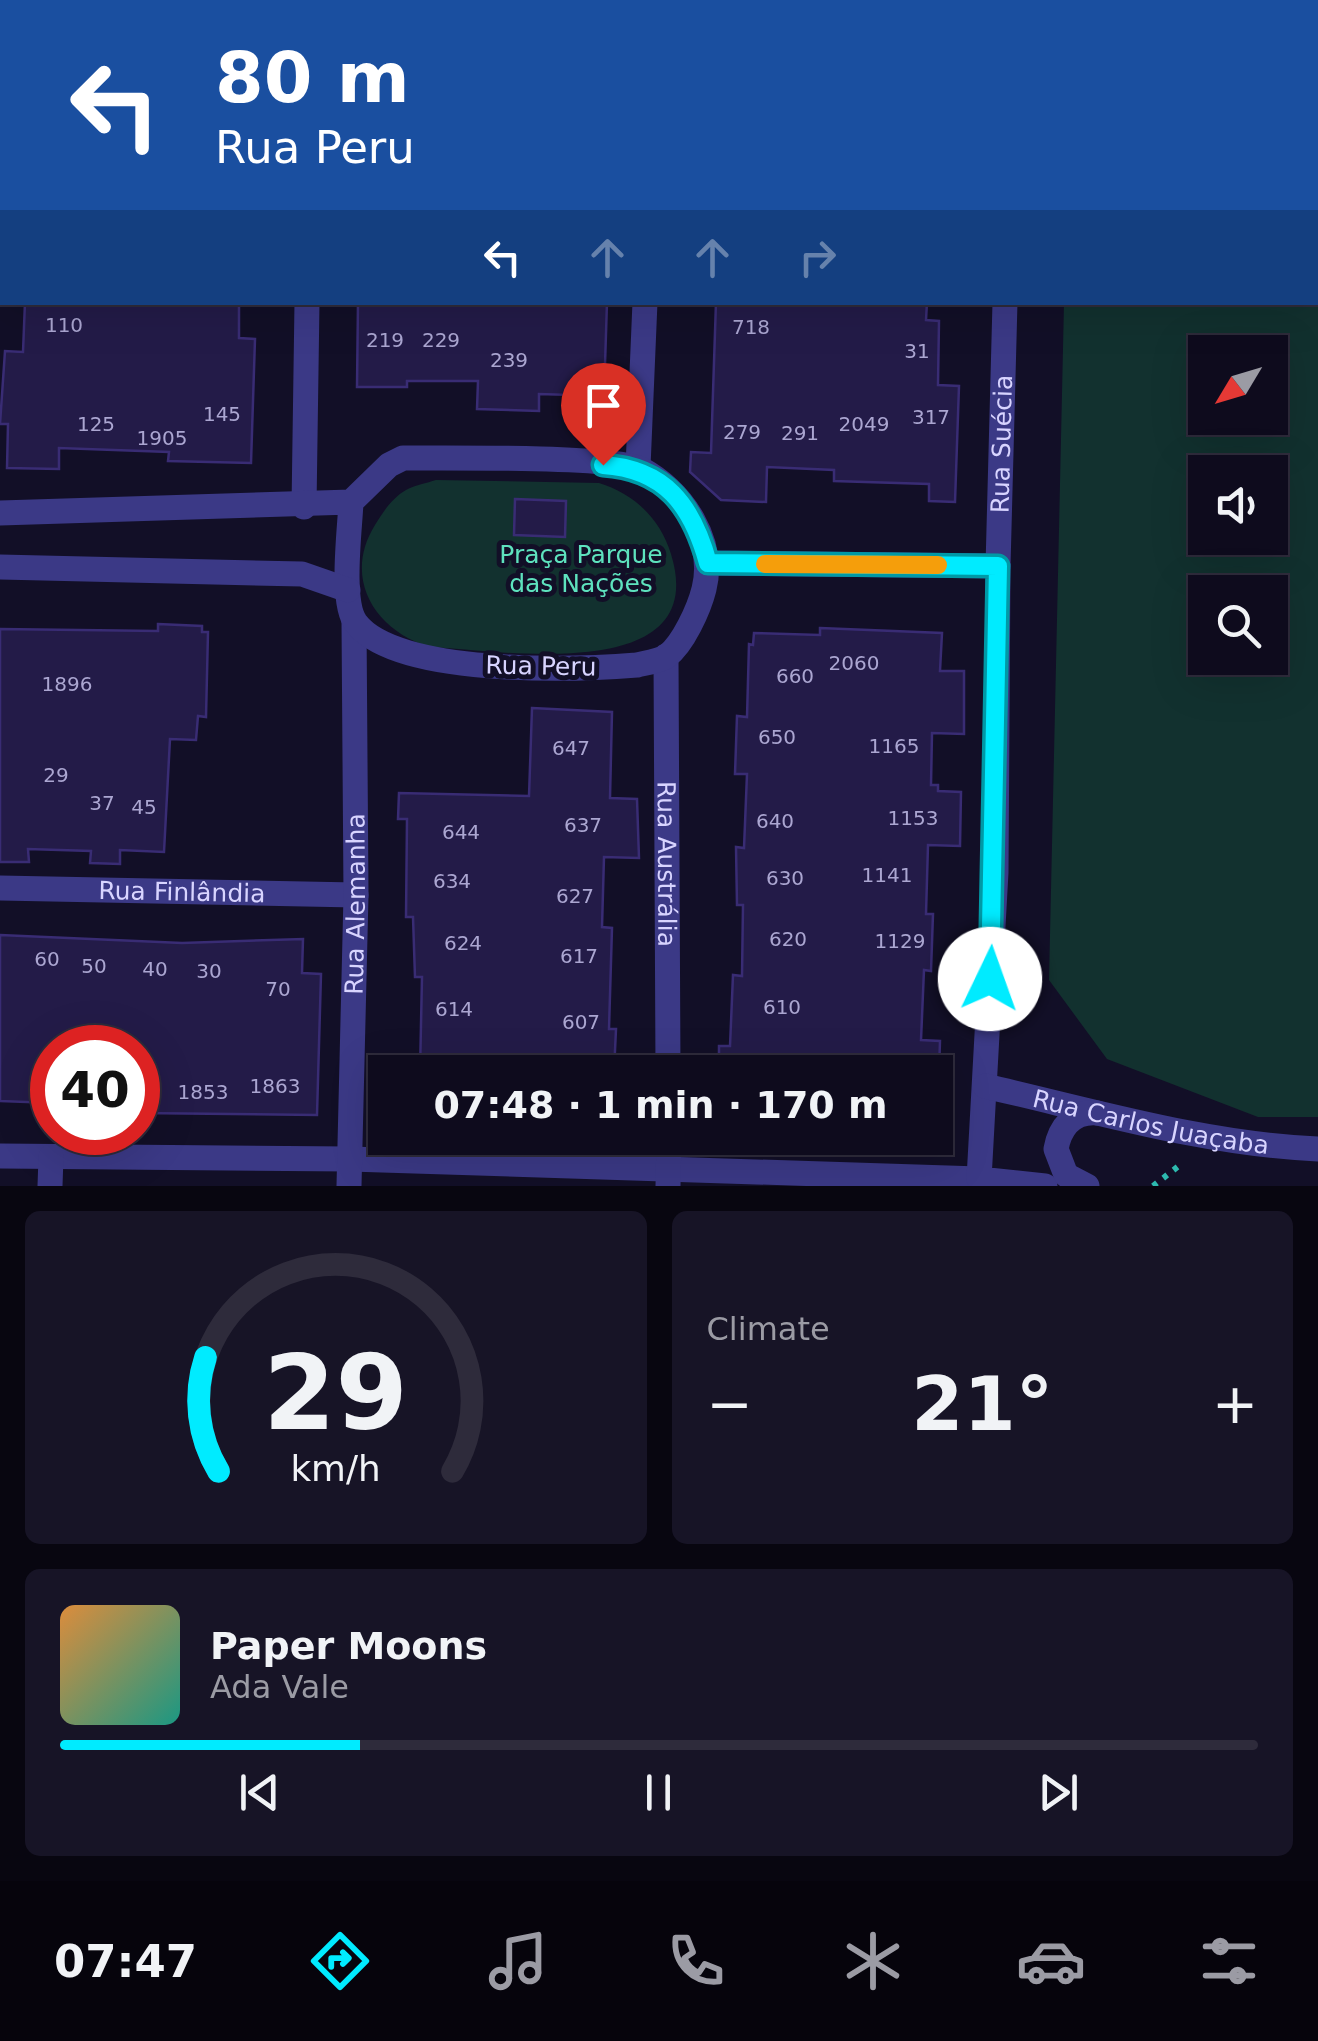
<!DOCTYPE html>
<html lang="en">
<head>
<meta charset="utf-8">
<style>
  :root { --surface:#0e0b1d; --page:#171426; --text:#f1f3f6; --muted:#9b9ba4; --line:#2e2b3b; --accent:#00ebff }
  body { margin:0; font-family:"DejaVu Sans",sans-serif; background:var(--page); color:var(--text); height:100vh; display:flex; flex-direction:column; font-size:38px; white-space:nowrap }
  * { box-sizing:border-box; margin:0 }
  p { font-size:32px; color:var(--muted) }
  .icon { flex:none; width:55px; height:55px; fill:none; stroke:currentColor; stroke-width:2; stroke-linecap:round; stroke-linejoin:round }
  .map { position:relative; height:1186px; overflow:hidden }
  .details { display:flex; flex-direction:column; gap:25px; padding:25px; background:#080610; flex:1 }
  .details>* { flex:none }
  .guide { position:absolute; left:0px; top:0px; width:1320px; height:305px; box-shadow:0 10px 40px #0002,0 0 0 2px var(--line); background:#1a4fa0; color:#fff; overflow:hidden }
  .needle { width:65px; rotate:232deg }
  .controls { position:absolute; left:1188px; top:335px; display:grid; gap:20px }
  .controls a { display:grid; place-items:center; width:100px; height:100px; border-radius:0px; background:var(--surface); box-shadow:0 10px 40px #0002,0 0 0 2px var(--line); font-size:50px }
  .speed { position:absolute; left:30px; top:1025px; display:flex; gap:20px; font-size:50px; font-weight:700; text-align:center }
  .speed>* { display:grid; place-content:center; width:130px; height:130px; border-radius:50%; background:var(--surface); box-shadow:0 10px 40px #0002,0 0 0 2px var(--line); line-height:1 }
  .speed .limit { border:15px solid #d22; background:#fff; color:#111 }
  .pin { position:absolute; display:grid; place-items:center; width:85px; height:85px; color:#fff; margin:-102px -42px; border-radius:50% 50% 50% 0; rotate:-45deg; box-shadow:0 0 10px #0007 }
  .pin .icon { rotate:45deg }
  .me { position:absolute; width:110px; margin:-55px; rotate:3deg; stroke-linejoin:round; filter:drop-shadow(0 0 8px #0008) }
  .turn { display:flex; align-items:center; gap:35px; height:210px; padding:0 50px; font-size:45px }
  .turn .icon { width:130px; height:130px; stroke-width:2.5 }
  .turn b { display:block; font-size:70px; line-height:85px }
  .lanes { display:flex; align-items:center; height:95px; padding:0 50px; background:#0003; justify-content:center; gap:50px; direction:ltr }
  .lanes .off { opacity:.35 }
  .big { font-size:75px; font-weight:700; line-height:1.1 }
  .details .widget { flex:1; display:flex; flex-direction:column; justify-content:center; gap:15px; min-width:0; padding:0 35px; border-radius:15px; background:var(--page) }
  .details .dial { align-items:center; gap:0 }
  .dial svg { height:260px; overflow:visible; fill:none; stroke:var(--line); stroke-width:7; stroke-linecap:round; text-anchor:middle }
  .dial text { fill:var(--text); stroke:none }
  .song { display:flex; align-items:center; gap:30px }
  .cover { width:120px; height:120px; border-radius:15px; background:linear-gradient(135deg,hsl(30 70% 55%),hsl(170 70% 35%)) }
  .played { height:10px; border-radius:5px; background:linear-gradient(90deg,var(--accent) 25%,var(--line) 25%) }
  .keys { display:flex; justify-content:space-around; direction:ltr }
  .heat { display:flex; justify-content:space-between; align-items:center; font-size:55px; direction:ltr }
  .details .tiles { flex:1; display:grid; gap:25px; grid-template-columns:1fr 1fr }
  .widget:last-child { grid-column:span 2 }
  .trip { position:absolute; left:368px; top:1055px; width:585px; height:100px; border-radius:0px; background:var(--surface); box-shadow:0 10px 40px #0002,0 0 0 2px var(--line); font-weight:700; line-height:100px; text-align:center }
  .tabs { display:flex; height:160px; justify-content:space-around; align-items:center; background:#06040c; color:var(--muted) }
  .tabs .icon { width:70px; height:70px }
  .tabs .current { color:var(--accent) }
  .tabs b { font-size:45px; color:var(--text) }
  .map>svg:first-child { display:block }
  .green { fill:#12312f; fill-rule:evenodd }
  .building { fill:#231b48; stroke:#392c74; stroke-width:2.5 }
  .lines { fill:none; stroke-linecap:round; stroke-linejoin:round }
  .path { stroke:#2dbaaf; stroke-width:6; stroke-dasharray:5 8; stroke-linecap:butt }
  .minor { stroke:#3b3986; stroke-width:25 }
  .tertiary { stroke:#3b3986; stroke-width:25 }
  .route-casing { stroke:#0099a6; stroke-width:25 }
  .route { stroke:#00ebff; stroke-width:18 }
  .slow { stroke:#f59e0b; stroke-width:18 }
  .labels { text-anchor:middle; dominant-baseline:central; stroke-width:10; stroke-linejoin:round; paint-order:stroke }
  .number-label { font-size:20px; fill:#aba6d1 }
  .street-label { font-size:25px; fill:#d8d4ff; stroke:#120f27 }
  .park-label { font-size:25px; fill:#5ee2be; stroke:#120f27 }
</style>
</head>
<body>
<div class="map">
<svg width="1318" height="1186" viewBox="0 0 1318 1186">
  <rect width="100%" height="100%" fill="#120f27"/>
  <path class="green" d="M1070 0H1318V1117H1258L1107 1059 1049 980 1064 303 1318 302V2ZM1205 352H1270V418H1205ZM1205 472H1270V538H1205ZM1205 592H1270V658H1205Z
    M436 480 599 483C634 494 660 518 671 554 712 687 499 650 430 647 375 631 342 578 375 525 383 512 392 498 406 490 415 485 427 483 436 480Z"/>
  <path class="building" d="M25 302H239V338L255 339 251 463 168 461 169 452 59 448V469L7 468 8 424H0L5 351 23 352Z
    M358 302H607L604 396 539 394V411L477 409 478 381H407V387H357Z
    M716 302H927L926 320 939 321 938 385 959 386 955 502 929 501V484L834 481V470L767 467 766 502 721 500 690 472 691 452 711 453Z
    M515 499 566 501 565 537 514 535Z
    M158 624 202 626V632H208L206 717 198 716 196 740 170 739 164 852 120 850V864L90 863 91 851 28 849 29 862H0V629L158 631Z
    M820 628 942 633 940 671H964V734L932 733 931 785H938V791L961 792 960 846 928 845 926 914H933L931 971 924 970 921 1040 940 1041 939 1072H719V1046H730L733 975 742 976 743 905H737L736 847 744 848 747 774H735L737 716 747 717 749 644 753 645 754 633 820 635Z
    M532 708 612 712 610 798 637 799 639 858 604 857 602 927 612 928 609 1029H616L614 1072H420L422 977H415L413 917H406L407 819H398L399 793 529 796Z
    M0 935 182 943 303 939 302 973 321 974 317 1115 138 1113V1048H52V1103L0 1101Z"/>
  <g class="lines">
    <path class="path" d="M1153 1186 1180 1165"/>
    <g class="minor">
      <path d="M311 2V0"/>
      <path d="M658 2V0"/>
      <path d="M1015 2V0"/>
      <path d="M638 467 645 302"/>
      <path d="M304 507 307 302"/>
      <path id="s1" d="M998 566 1005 302"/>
      <path id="s2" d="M666 656 668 1072"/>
      <path id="s3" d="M0 888 356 895"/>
      <path d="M0 1156 350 1159 979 1179V1186"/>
      <path d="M50 1186 51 1157"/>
      <path id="s4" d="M349 1186 356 895 354 622"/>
      <path d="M668 1186 669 1138"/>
    </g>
    <g class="tertiary">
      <path d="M0 513 351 502 389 465 403 458C442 458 615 456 641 469 683 492 716 541 704 589 699 609 683 644 667 656 660 661 645 663 637 665 574 670 396 676 356 623 340 602 350 529 351 502"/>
      <path d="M707 563 998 566 996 872 979 1179 1045 1186"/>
      <path d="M0 567 302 574 348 590"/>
      <path id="s5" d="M985 1086C1095 1111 1204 1144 1318 1149"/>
      <path d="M1087 1186 1066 1175 1056 1149C1060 1127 1073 1111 1097 1113"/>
    </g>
  </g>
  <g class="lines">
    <g class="route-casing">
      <path id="route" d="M603 465C665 469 692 505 708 563L998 566 990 979"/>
    </g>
    <use href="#route" class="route"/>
    <path class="slow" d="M765 564 938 565"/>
  </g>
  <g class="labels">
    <g class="number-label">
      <text x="64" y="325">110</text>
      <text x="751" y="327">718</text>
      <text x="385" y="340">219</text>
      <text x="441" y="340">229</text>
      <text x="917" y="351">31</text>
      <text x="509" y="360">239</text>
      <text x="222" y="414">145</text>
      <text x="931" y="417">317</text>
      <text x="96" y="424">125</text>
      <text x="864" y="424">2049</text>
      <text x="742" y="432">279</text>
      <text x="800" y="433">291</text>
      <text x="162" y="438">1905</text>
      <text x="854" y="663">2060</text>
      <text x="795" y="676">660</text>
      <text x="67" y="684">1896</text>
      <text x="777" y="737">650</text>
      <text x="894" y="746">1165</text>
      <text x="571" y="748">647</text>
      <text x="56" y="775">29</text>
      <text x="102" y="803">37</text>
      <text x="144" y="807">45</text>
      <text x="913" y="818">1153</text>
      <text x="775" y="821">640</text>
      <text x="583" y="825">637</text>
      <text x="461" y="832">644</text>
      <text x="887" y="875">1141</text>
      <text x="785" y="878">630</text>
      <text x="452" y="881">634</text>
      <text x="575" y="896">627</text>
      <text x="788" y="939">620</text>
      <text x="900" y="941">1129</text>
      <text x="463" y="943">624</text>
      <text x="579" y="956">617</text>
      <text x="47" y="959">60</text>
      <text x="94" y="966">50</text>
      <text x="155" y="969">40</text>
      <text x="209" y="971">30</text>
      <text x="278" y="989">70</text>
      <text x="782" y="1007">610</text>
      <text x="454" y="1009">614</text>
      <text x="581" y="1022">607</text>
      <text x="275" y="1086">1863</text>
      <text x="203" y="1092">1853</text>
    </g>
    <g class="street-label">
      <text stroke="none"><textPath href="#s1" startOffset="122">Rua Suécia</textPath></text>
      <text transform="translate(541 666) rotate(1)">Rua Peru</text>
      <text stroke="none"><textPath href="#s2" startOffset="208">Rua Austrália</textPath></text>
      <text stroke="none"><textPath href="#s3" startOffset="182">Rua Finlândia</textPath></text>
      <text stroke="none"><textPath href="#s4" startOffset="282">Rua Alemanha</textPath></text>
      <text stroke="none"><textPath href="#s5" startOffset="170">Rua Carlos Juaçaba</textPath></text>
    </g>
    <g class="park-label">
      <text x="581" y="554">Praça Parque<tspan x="581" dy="29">das Nações</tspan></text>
    </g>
  </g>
</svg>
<div class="controls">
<a><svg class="needle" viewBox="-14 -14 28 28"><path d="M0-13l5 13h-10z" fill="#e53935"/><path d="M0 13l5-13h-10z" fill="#9b9ba4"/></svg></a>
<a><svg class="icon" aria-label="sound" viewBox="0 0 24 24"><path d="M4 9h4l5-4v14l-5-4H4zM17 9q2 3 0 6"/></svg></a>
<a><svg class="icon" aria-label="search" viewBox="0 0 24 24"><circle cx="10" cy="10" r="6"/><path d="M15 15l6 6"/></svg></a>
</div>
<div class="speed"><div class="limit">40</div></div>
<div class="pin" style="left:603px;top:465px;background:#d93025"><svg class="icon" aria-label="arrive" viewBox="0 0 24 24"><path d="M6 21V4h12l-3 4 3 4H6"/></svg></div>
<svg class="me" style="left:990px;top:979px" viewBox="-20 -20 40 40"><circle r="19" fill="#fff"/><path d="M0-13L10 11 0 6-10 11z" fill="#00ebff"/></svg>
<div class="trip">07:48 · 1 min · 170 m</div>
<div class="guide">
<div class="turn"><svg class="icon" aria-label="left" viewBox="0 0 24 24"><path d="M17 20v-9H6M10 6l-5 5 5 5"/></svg><div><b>80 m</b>Rua Peru</div></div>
<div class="lanes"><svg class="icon" aria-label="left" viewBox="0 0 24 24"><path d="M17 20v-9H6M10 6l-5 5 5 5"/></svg><svg class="icon off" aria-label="ahead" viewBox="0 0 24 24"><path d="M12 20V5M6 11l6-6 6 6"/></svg><svg class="icon off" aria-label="ahead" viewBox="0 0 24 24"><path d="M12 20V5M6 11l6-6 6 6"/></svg><svg class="icon off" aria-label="right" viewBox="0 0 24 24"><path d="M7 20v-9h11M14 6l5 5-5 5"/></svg></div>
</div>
</div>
<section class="details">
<div class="tiles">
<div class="widget dial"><svg viewBox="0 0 100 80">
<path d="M14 69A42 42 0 1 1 86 69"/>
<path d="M14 69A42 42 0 0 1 10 34" stroke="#00ebff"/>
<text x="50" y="56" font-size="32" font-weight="700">29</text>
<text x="50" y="72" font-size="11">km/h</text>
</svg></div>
<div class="widget"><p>Climate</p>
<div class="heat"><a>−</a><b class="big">21°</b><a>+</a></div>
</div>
<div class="widget">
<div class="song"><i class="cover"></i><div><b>Paper Moons</b><p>Ada Vale</p></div></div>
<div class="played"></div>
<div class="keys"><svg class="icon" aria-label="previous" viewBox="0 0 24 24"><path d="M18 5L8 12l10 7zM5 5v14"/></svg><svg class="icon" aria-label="pause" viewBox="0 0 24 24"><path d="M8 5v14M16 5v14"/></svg><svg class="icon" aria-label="next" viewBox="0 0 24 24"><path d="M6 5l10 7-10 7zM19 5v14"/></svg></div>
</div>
</div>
</section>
<nav class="tabs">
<b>07:47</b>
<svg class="icon current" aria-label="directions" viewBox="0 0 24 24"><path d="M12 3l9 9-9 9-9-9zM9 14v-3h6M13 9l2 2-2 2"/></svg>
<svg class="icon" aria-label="music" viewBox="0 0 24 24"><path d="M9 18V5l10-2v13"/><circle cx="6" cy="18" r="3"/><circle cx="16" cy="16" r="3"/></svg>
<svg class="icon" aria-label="phone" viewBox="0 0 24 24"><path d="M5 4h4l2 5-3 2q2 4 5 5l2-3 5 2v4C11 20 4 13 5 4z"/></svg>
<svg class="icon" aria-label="climate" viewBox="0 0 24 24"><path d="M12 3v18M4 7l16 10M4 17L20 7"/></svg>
<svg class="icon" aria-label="car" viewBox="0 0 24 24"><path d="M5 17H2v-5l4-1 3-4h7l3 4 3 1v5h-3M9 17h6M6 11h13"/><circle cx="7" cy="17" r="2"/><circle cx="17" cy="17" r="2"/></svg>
<svg class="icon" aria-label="filters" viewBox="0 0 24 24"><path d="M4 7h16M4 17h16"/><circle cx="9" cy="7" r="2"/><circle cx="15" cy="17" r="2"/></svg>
</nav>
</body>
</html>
